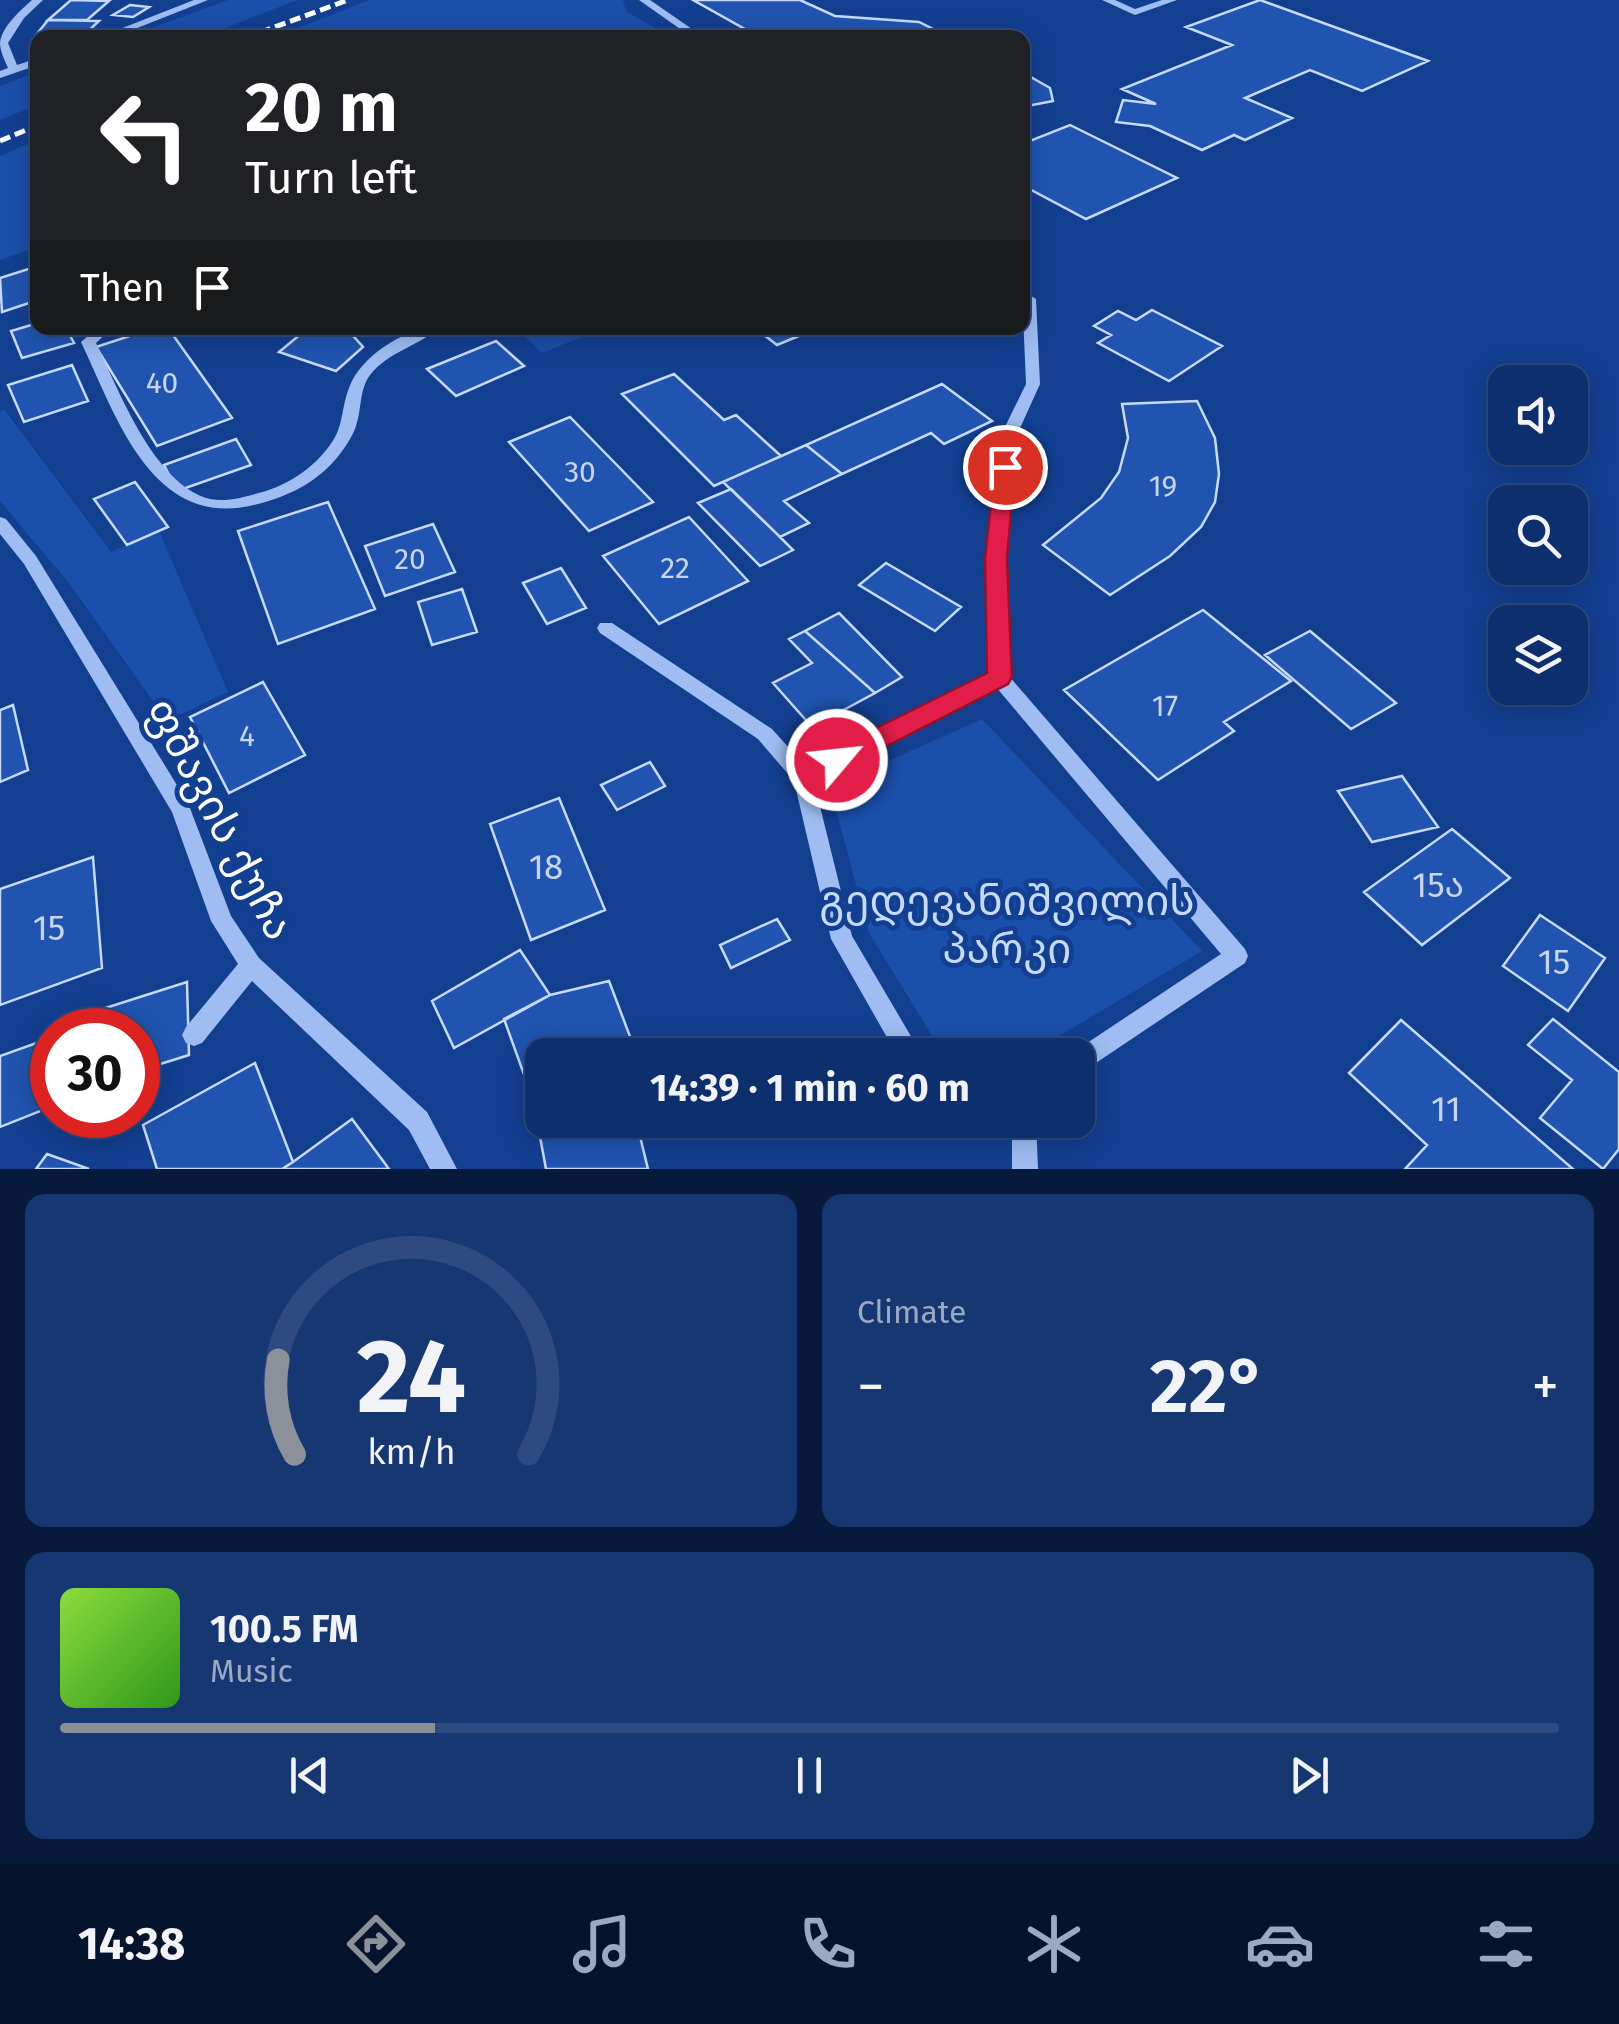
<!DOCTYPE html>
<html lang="en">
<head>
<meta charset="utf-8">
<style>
  :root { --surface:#0e2f6d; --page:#173772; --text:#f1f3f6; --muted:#9ba9c2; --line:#2e4a80; --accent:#8c9099 }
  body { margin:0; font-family:"Fira Sans","Noto Sans Georgian",sans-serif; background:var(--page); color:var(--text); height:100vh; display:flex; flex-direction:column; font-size:38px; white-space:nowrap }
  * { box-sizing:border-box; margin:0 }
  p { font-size:32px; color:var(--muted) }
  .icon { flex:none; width:55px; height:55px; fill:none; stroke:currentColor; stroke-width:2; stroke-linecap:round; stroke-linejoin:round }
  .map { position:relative; height:1169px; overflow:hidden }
  .details { display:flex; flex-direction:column; gap:25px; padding:25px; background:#081a3c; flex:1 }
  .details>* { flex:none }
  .guide { position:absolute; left:30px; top:30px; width:1000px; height:305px; border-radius:20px; box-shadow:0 5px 25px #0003,0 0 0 2px var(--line); background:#202124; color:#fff; overflow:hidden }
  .buttons { position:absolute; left:1488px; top:365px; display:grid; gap:20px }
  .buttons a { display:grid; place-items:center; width:100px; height:100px; border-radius:20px; background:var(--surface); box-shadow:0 5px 25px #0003,0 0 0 2px var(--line); font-size:50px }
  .speed { position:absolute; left:30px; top:1008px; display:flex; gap:20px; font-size:50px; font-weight:700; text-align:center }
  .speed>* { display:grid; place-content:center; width:130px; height:130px; border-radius:50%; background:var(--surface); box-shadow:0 5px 25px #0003,0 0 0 2px var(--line); line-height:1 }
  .speed .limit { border:15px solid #d22; background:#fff; color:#111 }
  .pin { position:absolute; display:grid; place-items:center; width:85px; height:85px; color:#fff; margin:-42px; border:5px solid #fff; border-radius:50%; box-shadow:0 2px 10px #0007 }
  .me { position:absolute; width:110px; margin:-55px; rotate:62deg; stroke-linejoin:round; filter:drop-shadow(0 0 8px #0008) }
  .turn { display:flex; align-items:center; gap:35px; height:210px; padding:0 50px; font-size:45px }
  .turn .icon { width:130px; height:130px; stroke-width:2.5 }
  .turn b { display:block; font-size:70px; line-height:85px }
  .then { display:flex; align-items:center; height:95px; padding:0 50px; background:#0003; gap:20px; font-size:38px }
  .big { font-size:75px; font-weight:700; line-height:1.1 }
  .details .card { flex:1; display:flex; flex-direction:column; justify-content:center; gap:15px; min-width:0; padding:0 35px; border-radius:20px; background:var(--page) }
  .details .dial { align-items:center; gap:0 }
  .dial svg { height:260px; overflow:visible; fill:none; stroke:var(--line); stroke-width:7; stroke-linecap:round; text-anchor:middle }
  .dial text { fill:var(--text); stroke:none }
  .song { display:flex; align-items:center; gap:30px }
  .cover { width:120px; height:120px; border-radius:15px; background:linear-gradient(135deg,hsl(90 70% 55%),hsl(110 70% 35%)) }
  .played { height:10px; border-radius:5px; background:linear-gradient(90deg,var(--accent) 25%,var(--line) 25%) }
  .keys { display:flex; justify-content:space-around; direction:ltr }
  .heat { display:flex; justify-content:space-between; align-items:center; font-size:55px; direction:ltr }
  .details .tiles { flex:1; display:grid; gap:25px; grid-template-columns:1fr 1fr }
  .card:last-child { grid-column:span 2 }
  .trip { position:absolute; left:525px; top:1038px; width:570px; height:100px; border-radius:20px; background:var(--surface); box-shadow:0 5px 25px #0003,0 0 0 2px var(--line); font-weight:700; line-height:100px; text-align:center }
  .dock { display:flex; height:160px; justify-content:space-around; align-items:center; background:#06132c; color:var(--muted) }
  .dock .icon { width:70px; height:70px }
  .dock .selected { color:var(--accent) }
  .dock b { font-size:45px; color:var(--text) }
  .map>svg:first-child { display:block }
  .green { fill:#1a4fab }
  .building { fill:#2054b0; stroke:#c6dafd; stroke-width:2.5 }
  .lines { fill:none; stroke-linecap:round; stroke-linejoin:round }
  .minor { fill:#9fbdf2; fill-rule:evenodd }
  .rail { stroke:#fff; stroke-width:5; stroke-dasharray:11 5; stroke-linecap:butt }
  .route { fill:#e11d48; stroke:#92132f; stroke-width:2.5 }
  .labels { text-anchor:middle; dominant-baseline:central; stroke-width:10; stroke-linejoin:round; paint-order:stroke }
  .number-label { font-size:30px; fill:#c7d4eb }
  .near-number-label { font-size:35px; fill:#c7d4eb }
  .near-street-label { font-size:42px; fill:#fff; stroke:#133f91 }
  .near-park-label { font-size:42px; fill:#c6dafd; stroke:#133f91 }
</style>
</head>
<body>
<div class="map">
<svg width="1619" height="1169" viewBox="0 0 1619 1169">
  <rect width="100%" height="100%" fill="#133f91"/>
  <path class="green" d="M228 0H297L202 37H127Z
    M369 0H623L626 11 670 37H275Z
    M37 72V105L0 120V86Z
    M37 140V172L28 177 37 189V247L0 260V156Z
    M516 328H604L542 353Z
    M4 409 111 552 159 531 228 692 167 721 68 582 0 501V411Z
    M982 719 1202 951 1027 1055H944L869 933 830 787Z"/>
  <path class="building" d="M71 0 109 1 87 20H48Z
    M693 0H800L835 16 919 22 951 38H761Z
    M1260 0 1428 61 1362 91 1310 70 1245 98 1292 118 1245 140 1234 135 1202 150 1150 126 1116 122 1123 100 1156 104 1122 89 1232 45 1186 27Z
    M130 5 149 7 133 17 113 15Z
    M48 20 99 21 81 38 33 39Z
    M1022 72 1050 88 1053 101 1022 107Z
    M1070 125 1177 178 1086 219 1022 185V144Z
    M38 266V300L2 312 0 278Z
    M1152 310 1222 346 1169 381 1098 343 1111 335 1094 326 1118 311 1136 320Z
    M38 323V328H66L74 343 22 358 11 331Z
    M154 328H168L232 418 157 446 96 347Z
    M308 328H346L363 347 336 371 279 352Z
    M755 328H818L777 345Z
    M496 341 524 366 456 396 427 369Z
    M72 365 88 401 24 422 8 385Z
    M674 374 724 420 736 415 781 456 714 486 622 394Z
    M942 384 992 421 944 444 931 433 842 474 806 445Z
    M1197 401 1215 438 1219 474 1215 502 1201 527 1170 556 1110 595 1043 545 1101 498 1119 472 1128 438 1122 404Z
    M570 417 653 502 589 531 509 442Z
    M236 439 251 465 177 491 164 465Z
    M806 445 842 474 784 501 809 523 780 537 723 482Z
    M135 482 168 527 127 545 94 499Z
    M731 489 780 537 793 550 760 566 698 503Z
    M328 502 375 609 278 644 238 531Z
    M689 517 748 581 659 624 603 556Z
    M433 524 455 572 385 596 365 546Z
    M886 563 961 607 935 631 859 585Z
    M561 568 586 608 547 624 523 583Z
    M462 589 477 632 432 645 418 602Z
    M1203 610 1291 681 1224 722 1234 731 1158 780 1064 690Z
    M839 613 902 677 875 693 805 631Z
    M805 631 875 693 812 727 773 683 812 663 789 639Z
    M1310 631 1396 703 1351 729 1265 655Z
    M263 682 305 755 229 793 190 717Z
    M13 705 28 770 0 782V710Z
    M650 762 665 786 617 810 601 785Z
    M1402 776 1438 827 1372 842 1338 791Z
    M559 798 605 910 531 940 490 824Z
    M1452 829 1510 878 1422 945 1364 892Z
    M93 857 102 968 0 1005V889Z
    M1540 915 1605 958 1568 1011 1503 966Z
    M777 919 790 940 731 968 720 945Z
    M520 950 550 995 454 1048 432 1001Z
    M609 981 637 1055H542L539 1116 504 1019 550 995Z
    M187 982 189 1055 138 1071V1030H71V1019Z
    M1553 1019 1619 1072V1149L1603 1169 1540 1118 1572 1080 1528 1045Z
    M1401 1020 1573 1169H1405L1427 1145 1349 1073Z
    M42 1041 43 1110 0 1127V1056Z
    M255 1063 293 1162 282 1169H157L143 1125Z
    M352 1119 389 1169H282L293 1162Z
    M557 1120H636L648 1169H546L538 1126Z
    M47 1154 89 1169H36Z"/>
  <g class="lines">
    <path class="minor" d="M32 0H43L24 18 8 43 17 65 38 58V65L0 78V71L8 68C5 61 0 51 0 43 2 26 21 10 32 0Z
      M194 0H208L112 38H97Z
      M639 0H650L705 38H693Z
      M1102 0H1115L1135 9 1162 0H1177L1135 15Z
      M1022 290 1036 299 1040 384 1016 437 1005 558 1008 675 1245 949 1248 956 1245 963 1078 1075V1055H1069L1221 954 996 687 814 782 852 936 922 1055H897L831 939 794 781 758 739 600 633 597 628 600 623H612L772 729 806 767 990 673 987 558 1000 437 1026 384Z
      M97 328H112L96 343C119 390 154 485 210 499 225 502 241 498 255 494 285 487 312 470 330 445 344 427 341 408 349 388 360 356 407 326 439 328 418 346 388 352 370 375 359 390 362 409 356 426 352 438 344 449 336 459 315 483 289 496 258 504 153 533 117 418 81 342Z
      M0 517 6 519 36 556 188 803 231 916 259 958 427 1112 457 1169H430L409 1130 252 981 202 1043 194 1046 186 1043 182 1035 186 1027 238 964 211 921 172 812 24 564 0 534Z
      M952 1120H1036L1038 1169H1012V1135L964 1132 955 1129Z"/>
    <path class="rail" d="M245 38 348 0
      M0 141 38 125"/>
  </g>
  <path class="route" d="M1005 460 1015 467 1007 558 1012 677 1008 684 846 767H828L824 760 828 752 987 673 985 558 995 467Z"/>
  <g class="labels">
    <g class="number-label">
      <text x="162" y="383">40</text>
      <text x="580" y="472">30</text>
      <text x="1163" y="486">19</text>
      <text x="410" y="559">20</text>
      <text x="675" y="568">22</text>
      <text x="1165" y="706">17</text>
      <text x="247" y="736">4</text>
    </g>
    <g class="near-number-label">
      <text x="546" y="867">18</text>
      <text x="1438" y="885">15ა</text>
      <text x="49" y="928">15</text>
      <text x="1554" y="962">15</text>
      <text x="1446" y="1109">11</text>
    </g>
    <g class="near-street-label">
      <text transform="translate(220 819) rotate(62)">ფშავის ქუჩა</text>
    </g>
    <g class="near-park-label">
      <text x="1007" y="901">გედევანიშვილის<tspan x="1007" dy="48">პარკი</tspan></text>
    </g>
  </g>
</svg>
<div class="buttons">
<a><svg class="icon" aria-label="sound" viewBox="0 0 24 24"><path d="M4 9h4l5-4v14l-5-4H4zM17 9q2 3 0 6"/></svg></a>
<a><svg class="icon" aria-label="search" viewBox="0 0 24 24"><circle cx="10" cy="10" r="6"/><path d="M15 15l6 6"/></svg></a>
<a><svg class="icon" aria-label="layers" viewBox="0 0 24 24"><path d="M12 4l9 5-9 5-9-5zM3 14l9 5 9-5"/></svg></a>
</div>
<div class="speed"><div class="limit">30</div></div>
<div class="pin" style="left:1005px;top:467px;background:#d93025"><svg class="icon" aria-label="arrive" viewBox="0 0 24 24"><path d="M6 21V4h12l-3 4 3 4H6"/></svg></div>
<svg class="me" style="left:837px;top:760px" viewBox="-20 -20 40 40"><circle r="17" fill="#e11d48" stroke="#fff" stroke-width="3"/><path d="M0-11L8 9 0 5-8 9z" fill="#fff"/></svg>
<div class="trip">14:39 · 1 min · 60 m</div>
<div class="guide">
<div class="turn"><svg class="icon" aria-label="left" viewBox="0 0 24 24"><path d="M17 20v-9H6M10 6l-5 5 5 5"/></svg><div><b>20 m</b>Turn left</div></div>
<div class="then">Then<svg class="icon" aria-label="arrive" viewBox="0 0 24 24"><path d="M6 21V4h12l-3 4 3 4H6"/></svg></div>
</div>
</div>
<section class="details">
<div class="tiles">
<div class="card dial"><svg viewBox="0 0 100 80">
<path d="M14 69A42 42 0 1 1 86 69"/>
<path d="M14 69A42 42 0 0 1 9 40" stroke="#8c9099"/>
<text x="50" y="56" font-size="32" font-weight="700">24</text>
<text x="50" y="72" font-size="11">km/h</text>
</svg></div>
<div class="card"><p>Climate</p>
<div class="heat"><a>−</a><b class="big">22°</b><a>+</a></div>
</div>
<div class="card">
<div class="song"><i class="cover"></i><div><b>100.5 FM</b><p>Music</p></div></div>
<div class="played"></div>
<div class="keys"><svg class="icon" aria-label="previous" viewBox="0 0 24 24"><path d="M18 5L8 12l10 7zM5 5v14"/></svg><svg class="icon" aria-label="pause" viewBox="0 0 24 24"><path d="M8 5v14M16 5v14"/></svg><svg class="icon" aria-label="next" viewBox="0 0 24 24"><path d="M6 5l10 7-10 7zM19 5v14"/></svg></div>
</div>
</div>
</section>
<nav class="dock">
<b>14:38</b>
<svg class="icon selected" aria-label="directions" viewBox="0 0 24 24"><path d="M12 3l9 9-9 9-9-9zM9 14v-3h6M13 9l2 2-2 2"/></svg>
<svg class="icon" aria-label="music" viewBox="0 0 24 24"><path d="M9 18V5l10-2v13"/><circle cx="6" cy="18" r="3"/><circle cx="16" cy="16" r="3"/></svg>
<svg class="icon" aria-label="phone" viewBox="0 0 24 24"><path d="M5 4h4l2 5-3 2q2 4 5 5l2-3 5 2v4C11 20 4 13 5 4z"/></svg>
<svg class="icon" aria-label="climate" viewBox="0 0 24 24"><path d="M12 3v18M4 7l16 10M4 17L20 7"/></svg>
<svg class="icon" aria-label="car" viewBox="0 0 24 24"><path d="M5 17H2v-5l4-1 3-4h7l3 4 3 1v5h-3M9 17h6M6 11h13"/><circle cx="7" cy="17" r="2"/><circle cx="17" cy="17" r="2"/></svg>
<svg class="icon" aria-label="filters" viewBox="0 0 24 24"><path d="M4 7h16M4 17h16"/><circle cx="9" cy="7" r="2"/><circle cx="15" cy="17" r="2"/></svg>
</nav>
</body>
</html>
